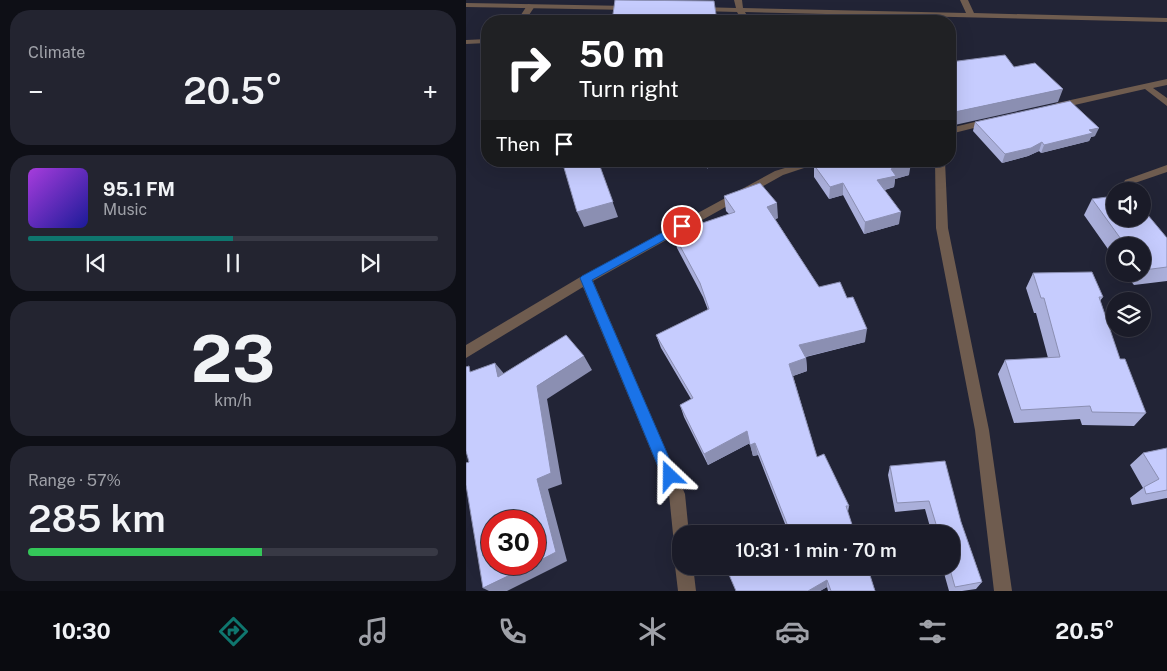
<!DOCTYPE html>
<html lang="en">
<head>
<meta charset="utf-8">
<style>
  :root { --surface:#1a1b28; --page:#232430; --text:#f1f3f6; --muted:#9fa1a8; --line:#383945; --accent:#0f766e }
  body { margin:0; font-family:"Public Sans",sans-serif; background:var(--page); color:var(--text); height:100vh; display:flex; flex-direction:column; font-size:19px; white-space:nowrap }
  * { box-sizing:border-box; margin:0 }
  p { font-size:16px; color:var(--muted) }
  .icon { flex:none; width:28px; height:28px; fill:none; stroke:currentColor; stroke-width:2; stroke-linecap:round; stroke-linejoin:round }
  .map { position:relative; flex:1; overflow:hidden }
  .sheet { display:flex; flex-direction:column; gap:10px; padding:10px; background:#0e0f16; width:466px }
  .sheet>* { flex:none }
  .guide { position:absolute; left:15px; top:15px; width:475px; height:152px; border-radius:20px; box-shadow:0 5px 20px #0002,0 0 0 1px var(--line); background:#202124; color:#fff; overflow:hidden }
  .controls { position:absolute; left:640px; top:182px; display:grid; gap:10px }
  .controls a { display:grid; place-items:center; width:45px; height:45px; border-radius:50%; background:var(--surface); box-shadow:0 5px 20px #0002,0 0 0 1px var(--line); font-size:25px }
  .speed { position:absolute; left:15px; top:510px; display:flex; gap:10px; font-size:25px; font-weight:700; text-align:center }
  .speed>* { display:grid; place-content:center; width:65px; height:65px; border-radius:50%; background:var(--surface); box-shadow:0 5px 20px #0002,0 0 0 1px var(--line); line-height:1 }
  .speed .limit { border:8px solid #d22; background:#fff; color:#111 }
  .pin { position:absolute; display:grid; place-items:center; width:42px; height:42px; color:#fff; margin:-21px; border:2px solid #fff; border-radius:50%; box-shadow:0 1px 5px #0007 }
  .me { position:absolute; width:55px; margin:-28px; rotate:337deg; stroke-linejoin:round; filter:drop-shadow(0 0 4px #0008) }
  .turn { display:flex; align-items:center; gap:18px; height:105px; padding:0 15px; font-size:22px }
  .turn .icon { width:65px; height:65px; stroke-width:2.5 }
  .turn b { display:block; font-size:35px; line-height:42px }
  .then { display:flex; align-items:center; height:48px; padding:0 15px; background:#0003; gap:10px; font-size:19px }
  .big { font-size:38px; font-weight:600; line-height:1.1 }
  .sheet .card { flex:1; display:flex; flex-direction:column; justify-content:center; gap:8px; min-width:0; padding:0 18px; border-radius:20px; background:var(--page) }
  .sheet .dial { align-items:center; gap:0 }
  .dial b { font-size:65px; line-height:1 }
  .song { display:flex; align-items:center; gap:15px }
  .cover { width:60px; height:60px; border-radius:8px; background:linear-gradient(135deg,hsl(280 70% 55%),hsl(240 70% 35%)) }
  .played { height:5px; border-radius:2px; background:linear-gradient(90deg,var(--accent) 50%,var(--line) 50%) }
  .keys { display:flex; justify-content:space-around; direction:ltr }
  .heat { display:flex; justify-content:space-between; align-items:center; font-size:28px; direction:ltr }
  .charge { height:8px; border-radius:4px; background:linear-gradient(90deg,#34c759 57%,var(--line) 0) }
  .trip { position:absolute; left:206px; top:525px; width:288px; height:50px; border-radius:20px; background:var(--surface); box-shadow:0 5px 20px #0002,0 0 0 1px var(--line); font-weight:600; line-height:50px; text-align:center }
  .dock { display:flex; height:80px; justify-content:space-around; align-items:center; background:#0a0b10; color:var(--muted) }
  .dock .icon { width:35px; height:35px }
  .dock .current { color:var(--accent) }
  .dock b { font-size:22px; color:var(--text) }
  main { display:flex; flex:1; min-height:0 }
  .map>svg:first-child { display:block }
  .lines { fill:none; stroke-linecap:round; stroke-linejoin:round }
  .service { fill:#6f5c4f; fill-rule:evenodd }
  .minor { fill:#6f5c4f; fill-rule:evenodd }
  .wall { fill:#aaafda }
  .shaded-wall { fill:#8b8fb2 }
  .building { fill:#c6ccfe; stroke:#8b8fb2 }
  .route { fill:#1a73e8; stroke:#114b97 }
</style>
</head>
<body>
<main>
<section class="sheet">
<div class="card"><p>Climate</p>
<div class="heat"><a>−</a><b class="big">20.5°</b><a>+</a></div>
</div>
<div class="card">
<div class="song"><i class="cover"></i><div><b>95.1 FM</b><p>Music</p></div></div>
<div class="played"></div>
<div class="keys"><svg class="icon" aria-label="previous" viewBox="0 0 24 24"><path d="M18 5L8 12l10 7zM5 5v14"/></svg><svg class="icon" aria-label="pause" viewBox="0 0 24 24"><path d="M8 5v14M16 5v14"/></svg><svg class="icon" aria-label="next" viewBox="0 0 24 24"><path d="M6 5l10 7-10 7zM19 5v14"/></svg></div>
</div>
<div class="card dial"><b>23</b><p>km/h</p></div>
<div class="card"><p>Range · 57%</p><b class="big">285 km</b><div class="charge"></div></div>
</section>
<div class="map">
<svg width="701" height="591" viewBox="0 0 701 591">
  <rect width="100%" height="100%" fill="#222436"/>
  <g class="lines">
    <path class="service" d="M62 4 69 6 59 21H51Z
      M21 39V43L0 44V40Z"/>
    <path class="minor" d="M268 0H276L277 8 500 13 494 0H502L508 13 701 18V22L279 12 284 21H276L271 12 233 11 229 9 233 7 270 8Z
      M0 3 163 6 167 8 163 10 0 7Z
      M701 79V85L687 88 701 98V106L679 89 591 109 586 106 591 103Z
      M525 118 530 121 528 123 484 134V128Z
      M342 161H359L317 175 127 281 219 494 223 534H215V542L209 540 207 534 203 494 117 287 0 358V345L116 276 309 171Z
      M469 161H479L482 228 523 430 546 591H528L509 430 470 228Z
      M701 165V172L663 185 658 182 659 180Z
      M215 559V566H227L230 591H212L209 566 212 560Z"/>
  </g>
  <path class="wall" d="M509 122 629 136 625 137 623 141 575 153 573 151 562 156 536 163 507 131Z
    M236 161H241L242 169Z
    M348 165 443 175 429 179 428 187 419 190 433 224 398 234 377 195 363 199 348 177Z
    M258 196 312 218 309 219 353 287 399 342 340 357 341 371 327 376 351 457 383 506 382 512 389 534H323L292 455 287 456 284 443 242 465 218 417 214 405 225 399 195 348 190 335 242 310 237 297 211 248 207 233 263 214 260 211Z
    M626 199 701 238V281L668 285 659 274H676V246H649V259L618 215Z
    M567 273 637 297 634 301 654 359 680 413 668 426 616 425 614 419 548 423 532 374 539 360 582 358 570 313H568L560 288Z
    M701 448V498L666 505 664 498 677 488 664 465 677 453Z
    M424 466 495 522 516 582 510 589 496 591H483L476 566H485V534H466L459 509 429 512 422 475Z
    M401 566 409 591H362L361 587 354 591H270Z"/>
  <path class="shaded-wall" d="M597 89 592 102 484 126V113Z
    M633 128 629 136 625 137 623 141 575 153 578 145 623 130Z
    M576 142 573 151 562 156 536 163 539 154Z
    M132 161 152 217 118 227 111 212Z
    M445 163 443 175 429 179 428 187 410 192 411 180 425 169Z
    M377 183V195L363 199 364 187Z
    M311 203 312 218 303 222 301 207Z
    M435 212 433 224 398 234 399 222Z
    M401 329 399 342 334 358 333 345Z
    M118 356 126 370 81 399 96 484 82 489 101 561 41 591H23L17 588 67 564H69L71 479V386Z
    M340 358 341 371 324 377 323 364Z
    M29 363 40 376 32 377Z
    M281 431 284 443 242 465 238 454Z
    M289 443 292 455 287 456 284 445Z
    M361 580V587L354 591H342Z"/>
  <path class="building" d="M149 0 248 1 251 21H146Z
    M539 55 548 67 569 63 597 89 484 113V62Z
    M604 101 633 128 623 130 627 133 578 145 576 142 565 148 539 154 509 122Z
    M96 161H132L147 202 111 212Z
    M364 161H444L445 163 425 169 430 176 411 180 435 212 399 222 377 183 364 187 348 165Z
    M294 183 311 203 301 207 353 287 374 282 381 298 387 297 401 329 333 345 340 358 323 364 351 457 358 454 383 506H380L389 534H325L289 443 284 445 281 431 238 454 214 405 227 398 190 335 243 309 234 283 207 233 269 212 258 196Z
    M649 196V219H676V208L701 238V267L678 270 676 268V246H660L626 199Z
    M626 272 637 297H633L654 359H659L680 413 626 412 624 406 555 410 539 360 594 357 578 298H575L567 273Z
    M100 335 118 356 71 386 85 473 71 479 90 552 69 563V521H26V564H67L17 588 0 485V463L3 462 0 451V367L3 366 4 372 29 363 32 377Z
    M701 448V490L680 494 678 487 693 479 677 453Z
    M479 461 495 522 516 582 489 587 483 566H485V534H473L463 501 431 503 424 466Z
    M269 566H401L409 591H365L361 580 342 591H270L261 570Z"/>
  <path class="route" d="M216 222 220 223 222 226 220 228 126 280 211 476 209 481 204 483 198 481 114 278 116 276Z"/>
</svg>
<div class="controls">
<a><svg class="icon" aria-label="sound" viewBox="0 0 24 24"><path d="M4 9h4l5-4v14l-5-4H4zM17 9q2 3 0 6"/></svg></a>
<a><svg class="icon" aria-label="search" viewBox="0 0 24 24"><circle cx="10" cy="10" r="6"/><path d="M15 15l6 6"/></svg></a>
<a><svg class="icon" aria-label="layers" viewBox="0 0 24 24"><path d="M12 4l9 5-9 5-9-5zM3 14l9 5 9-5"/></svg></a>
</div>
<div class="speed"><div class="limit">30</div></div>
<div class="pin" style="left:216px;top:226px;background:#d93025"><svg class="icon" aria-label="arrive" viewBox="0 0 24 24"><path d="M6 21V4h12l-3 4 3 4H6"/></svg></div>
<svg class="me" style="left:204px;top:476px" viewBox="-20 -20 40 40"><path d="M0-17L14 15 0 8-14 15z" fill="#1a73e8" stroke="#fff" stroke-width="4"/></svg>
<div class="trip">10:31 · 1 min · 70 m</div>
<div class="guide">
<div class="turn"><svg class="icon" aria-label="right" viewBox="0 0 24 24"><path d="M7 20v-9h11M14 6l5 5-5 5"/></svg><div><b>50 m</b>Turn right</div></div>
<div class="then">Then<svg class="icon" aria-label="arrive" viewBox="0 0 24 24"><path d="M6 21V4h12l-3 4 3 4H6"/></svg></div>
</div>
</div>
</main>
<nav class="dock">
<b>10:30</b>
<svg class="icon current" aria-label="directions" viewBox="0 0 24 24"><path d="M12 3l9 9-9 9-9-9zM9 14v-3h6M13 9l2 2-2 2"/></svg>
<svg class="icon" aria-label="music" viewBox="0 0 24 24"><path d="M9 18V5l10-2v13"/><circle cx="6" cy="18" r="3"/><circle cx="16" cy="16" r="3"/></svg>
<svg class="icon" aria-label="phone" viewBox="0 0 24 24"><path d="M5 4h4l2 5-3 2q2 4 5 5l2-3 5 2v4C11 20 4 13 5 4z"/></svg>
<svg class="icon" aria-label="climate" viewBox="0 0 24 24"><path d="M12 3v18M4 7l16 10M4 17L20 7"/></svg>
<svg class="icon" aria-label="car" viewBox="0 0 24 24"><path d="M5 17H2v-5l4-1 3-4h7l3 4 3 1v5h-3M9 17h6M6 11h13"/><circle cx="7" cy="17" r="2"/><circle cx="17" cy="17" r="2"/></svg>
<svg class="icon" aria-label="filters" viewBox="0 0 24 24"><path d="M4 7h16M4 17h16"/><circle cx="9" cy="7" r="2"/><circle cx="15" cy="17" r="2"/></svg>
<b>20.5°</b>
</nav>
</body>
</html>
